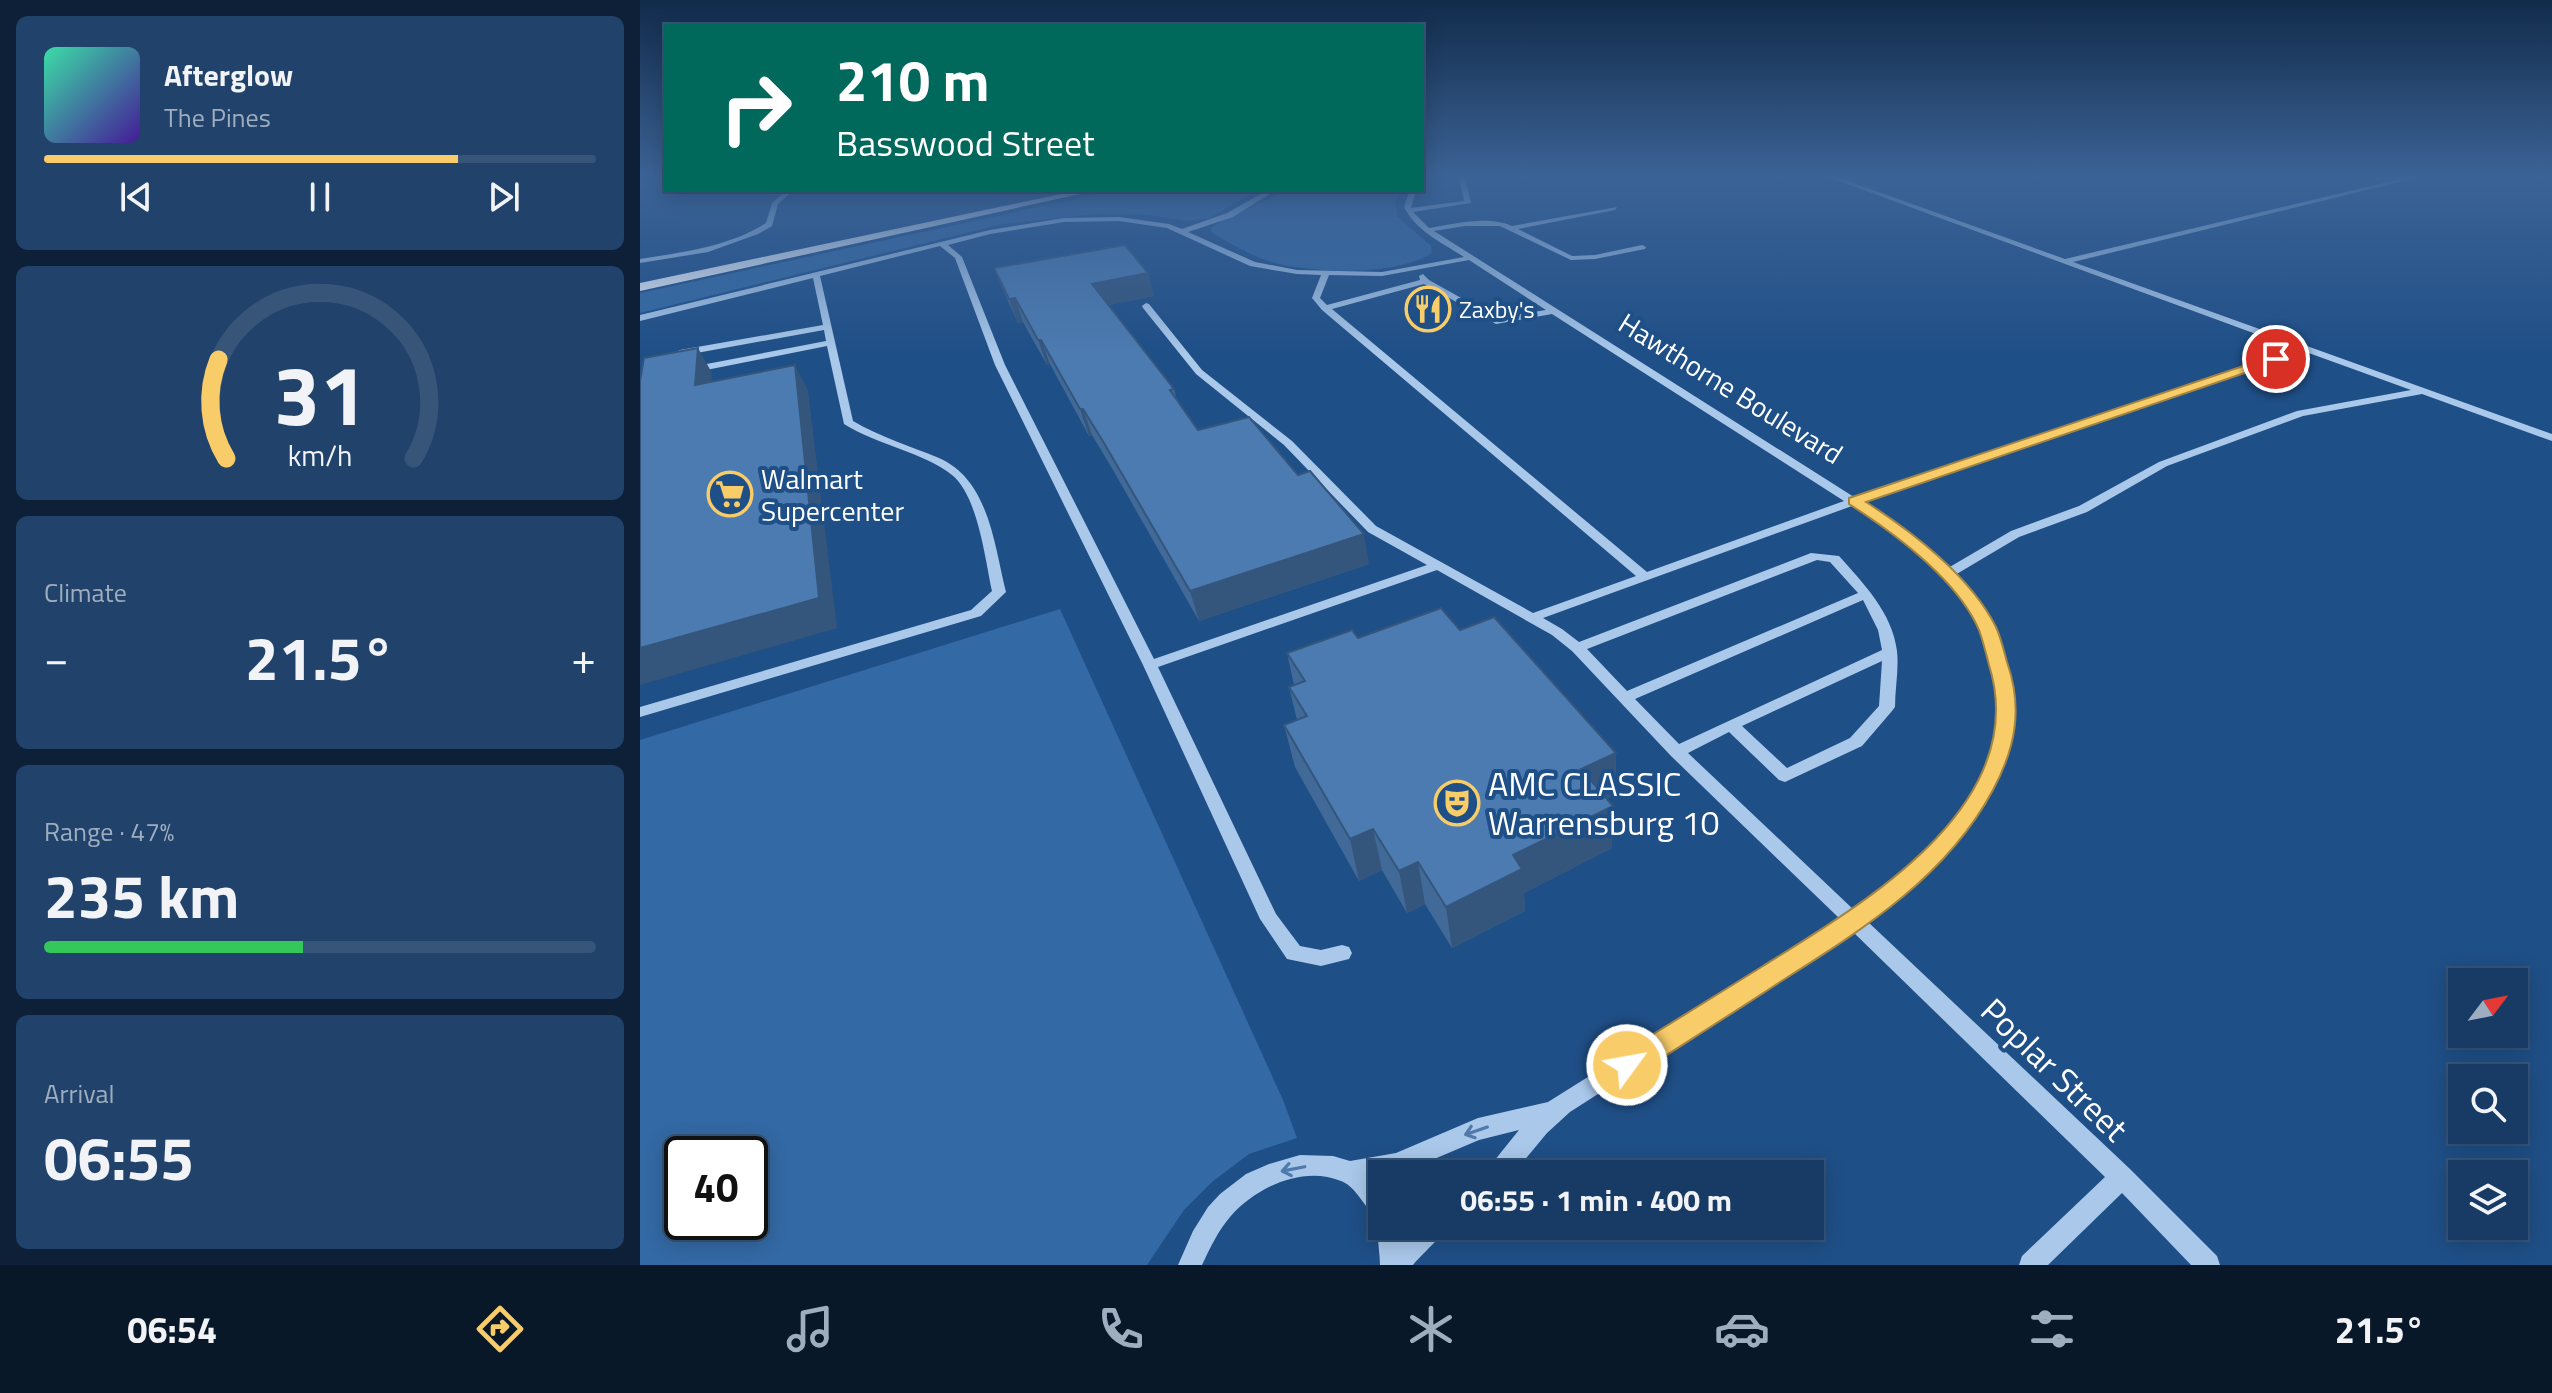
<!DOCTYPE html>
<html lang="en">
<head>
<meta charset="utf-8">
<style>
  :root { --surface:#173b65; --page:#20426b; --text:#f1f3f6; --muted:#9eadbf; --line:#365579; --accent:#f8cc69 }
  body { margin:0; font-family:"Titillium Web",sans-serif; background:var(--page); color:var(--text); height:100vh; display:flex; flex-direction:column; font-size:30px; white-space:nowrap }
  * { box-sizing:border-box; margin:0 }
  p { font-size:26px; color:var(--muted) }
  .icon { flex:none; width:44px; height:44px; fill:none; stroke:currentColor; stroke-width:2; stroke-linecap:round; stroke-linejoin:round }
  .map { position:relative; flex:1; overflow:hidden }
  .panel { display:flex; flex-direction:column; gap:16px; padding:16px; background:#0d2038; width:640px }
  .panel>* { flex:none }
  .top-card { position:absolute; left:24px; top:24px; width:760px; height:168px; border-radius:0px; box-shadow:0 4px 20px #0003,0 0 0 2px var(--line); background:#00695c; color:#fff; overflow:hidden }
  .needle { width:52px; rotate:58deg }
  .tools { position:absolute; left:1808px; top:968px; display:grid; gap:16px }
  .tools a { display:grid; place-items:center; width:80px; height:80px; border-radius:0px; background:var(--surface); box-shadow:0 4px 20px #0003,0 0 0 2px var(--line); font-size:40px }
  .speed { position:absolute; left:24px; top:1136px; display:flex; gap:16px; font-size:40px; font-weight:700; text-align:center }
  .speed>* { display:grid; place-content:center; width:104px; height:104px; border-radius:50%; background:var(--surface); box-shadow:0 4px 20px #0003,0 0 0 2px var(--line); line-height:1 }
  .speed .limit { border:4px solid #111; border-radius:12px; background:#fff; color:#111 }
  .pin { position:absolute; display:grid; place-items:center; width:68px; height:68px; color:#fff; margin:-34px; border:4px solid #fff; border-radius:50%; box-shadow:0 2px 8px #0007 }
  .me { position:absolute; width:88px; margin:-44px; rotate:58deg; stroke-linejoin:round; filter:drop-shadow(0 0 6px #0008) }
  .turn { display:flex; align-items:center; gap:28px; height:168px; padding:0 40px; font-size:36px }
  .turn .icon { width:104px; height:104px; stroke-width:2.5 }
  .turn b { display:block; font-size:56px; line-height:68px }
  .big { font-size:60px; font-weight:700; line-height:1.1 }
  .panel .widget { flex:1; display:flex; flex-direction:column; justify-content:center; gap:12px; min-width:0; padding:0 28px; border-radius:12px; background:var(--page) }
  .panel .dial { align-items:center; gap:0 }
  .dial svg { height:208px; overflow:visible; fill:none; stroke:var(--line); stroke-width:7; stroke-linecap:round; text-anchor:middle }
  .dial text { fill:var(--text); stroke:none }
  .song { display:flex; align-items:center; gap:24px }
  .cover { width:96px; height:96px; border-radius:12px; background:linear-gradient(135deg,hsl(160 70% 55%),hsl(260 70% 35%)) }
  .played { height:8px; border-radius:4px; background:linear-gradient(90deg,var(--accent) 75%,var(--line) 75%) }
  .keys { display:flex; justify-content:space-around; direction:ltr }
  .heat { display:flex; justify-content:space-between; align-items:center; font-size:44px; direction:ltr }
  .charge { height:12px; border-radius:6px; background:linear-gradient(90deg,#34c759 47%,var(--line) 0) }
  .trip { position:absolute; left:728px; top:1160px; width:456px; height:80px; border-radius:0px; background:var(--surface); box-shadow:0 4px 20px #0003,0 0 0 2px var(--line); font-weight:700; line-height:80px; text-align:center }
  .tab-bar { display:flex; height:128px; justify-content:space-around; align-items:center; background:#091828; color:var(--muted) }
  .tab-bar .icon { width:56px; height:56px }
  .tab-bar .active { color:var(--accent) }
  .tab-bar b { font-size:36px; color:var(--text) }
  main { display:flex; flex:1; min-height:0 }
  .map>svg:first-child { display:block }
  .green { fill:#3369a4; fill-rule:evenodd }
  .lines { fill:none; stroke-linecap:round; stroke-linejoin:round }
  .minor { fill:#a9c8ea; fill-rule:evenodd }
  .major { fill:#edf4fe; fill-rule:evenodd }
  .wall { fill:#416a98 }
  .shaded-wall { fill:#35567c }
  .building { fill:#4c7bb1; stroke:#35567c; stroke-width:2 }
  .oneway { stroke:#4f79aa }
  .route { fill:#f8cc69; stroke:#a18544; stroke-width:2 }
  .labels { text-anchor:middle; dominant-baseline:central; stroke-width:8; stroke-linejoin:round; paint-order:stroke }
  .far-poi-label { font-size:24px; fill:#fff; stroke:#1f4f87; text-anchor:start }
  .street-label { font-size:28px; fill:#fff; stroke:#1f4f87 }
  .poi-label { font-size:28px; fill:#fff; stroke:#1f4f87; text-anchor:start }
  .near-poi-label { font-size:34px; fill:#fff; stroke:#1f4f87; text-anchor:start }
  .near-street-label { font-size:34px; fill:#fff; stroke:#1f4f87 }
</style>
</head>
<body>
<main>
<section class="panel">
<div class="widget">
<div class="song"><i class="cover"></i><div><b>Afterglow</b><p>The Pines</p></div></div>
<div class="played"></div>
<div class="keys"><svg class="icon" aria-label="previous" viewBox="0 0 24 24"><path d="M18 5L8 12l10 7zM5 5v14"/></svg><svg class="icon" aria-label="pause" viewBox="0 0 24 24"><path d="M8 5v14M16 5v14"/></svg><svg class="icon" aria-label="next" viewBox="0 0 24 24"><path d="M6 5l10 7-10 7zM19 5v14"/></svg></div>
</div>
<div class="widget dial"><svg viewBox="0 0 100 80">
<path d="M14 69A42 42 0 1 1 86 69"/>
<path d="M14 69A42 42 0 0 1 11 31" stroke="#f8cc69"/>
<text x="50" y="56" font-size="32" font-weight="700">31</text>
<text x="50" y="72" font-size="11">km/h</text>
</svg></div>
<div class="widget"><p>Climate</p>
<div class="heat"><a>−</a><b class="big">21.5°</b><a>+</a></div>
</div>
<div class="widget"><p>Range · 47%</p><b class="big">235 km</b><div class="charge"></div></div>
<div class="widget"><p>Arrival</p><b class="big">06:55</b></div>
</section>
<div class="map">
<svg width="1912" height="1265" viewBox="0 0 1912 1265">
  <rect width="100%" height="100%" fill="#1f4f87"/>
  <path class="green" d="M477 190H617L570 218 548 221 509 215 457 214 363 224 0 313V293Z
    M647 190H761L755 203 758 217 791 246 792 253C756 276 679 273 639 264 614 258 593 245 571 232V228L578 223Z
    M420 609 643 1100 657 1138 609 1154 572 1182 544 1210 507 1265H0V740ZM42 1154H110V1222H42Z"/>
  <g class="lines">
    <path class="minor" d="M819 177H825L831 203 773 212 789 228C814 224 848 215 872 226L977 207 975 210 878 229 932 256 955 255 1002 245 1006 247 1005 249 955 259 931 260 860 226H825L794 231 1214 497 1657 349 1188 177H1197L1425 259 1768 177H1780L1433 262 1912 434V441L1782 394 1663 416 1527 466 1447 512 1379 537 1315 575C1340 602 1353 624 1364 659 1366 668 1371 678 1372 688 1382 787 1302 869 1227 921L1490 1169 1577 1256 1580 1265H1551L1482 1193 1408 1265H1379L1382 1256 1465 1177 1212 931 930 1112 907 1133 873 1174H847L850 1166 879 1130 839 1140 759 1174H742V1178L736 1179 742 1187V1226H761L764 1238 774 1226H807C802 1237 782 1254 773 1265H740C740 1250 735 1231 740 1218 724 1211 719 1188 701 1181 662 1165 615 1188 590 1217 578 1231 570 1248 562 1265H538L553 1231 568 1207 580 1194 606 1174 629 1164 660 1155 693 1156 710 1161 756 1153 838 1118 908 1102 1200 919 1031 756 932 651 912 635 797 570 518 667 636 914 660 946 681 950 702 945 709 947 712 953 709 959 681 966 647 959 620 919 503 665 355 365 315 258 300 246 180 276 213 421C240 437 270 446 299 458 349 480 354 544 366 592L341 616 0 717V707L331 610 352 591C345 559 338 496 312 475 283 452 237 445 204 424L187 346 51 373 46 370 51 367 186 341 184 330 40 356 35 353 40 350 183 325 173 278 0 321V315L350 230 424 218 479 217 529 224 542 229 587 213 628 190H636L593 217 548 232 615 262 657 270 742 272 824 257C801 242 776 231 764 207L770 190H776L771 208 824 201ZM479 221 527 228 610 266 657 274 681 275 672 298 682 310 996 576 893 613 736 526 652 441 562 370 509 304 506 303 502 306 503 308 556 374 644 445 728 532 787 565 514 659 365 365 322 257 308 245 350 234 424 222ZM829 260 906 310 857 318 789 280 783 274 779 276 780 280 687 305 680 298 689 275 742 276ZM784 284 856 324 912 314 1204 501 1007 572 692 309ZM1666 352 1771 390 1657 411 1519 462 1439 506 1371 531 1308 568 1262 527 1222 502ZM1212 506C1255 534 1306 570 1333 615 1341 629 1345 645 1350 661 1381 768 1297 853 1214 910L1048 753 1089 732 1139 780 1145 782 1222 746 1252 711 1255 707C1255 689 1259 669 1257 651 1252 612 1223 583 1199 556L1171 553 939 642 922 629 903 618ZM1177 560 1190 562 1218 593 987 691 947 649ZM1223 600 1238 630 1242 650 1039 744 995 699ZM1242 661 1239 706 1210 738 1147 768 1102 726Z
      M147 190H154L138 204 132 226 118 234 68 252 0 263V259C44 252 88 247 126 223L132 203Z"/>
    <path class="major" d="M440 190H458L0 291V283Z"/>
  </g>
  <path class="wall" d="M354 268 508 273 514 296 468 305 534 389 537 400 558 430 729 564 559 621 473 470 452 435 449 436 410 364 407 365 383 322 378 323 363 290Z
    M820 630 976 753 975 794 966 799 972 848 884 893 885 911 812 948 785 904 767 913 742 870 719 881 655 767 644 725 657 720 649 687 654 685 647 653 718 638Z"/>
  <path class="shaded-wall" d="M508 273 514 296 459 307 452 284Z
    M375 298 383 322 378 323 369 299Z
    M398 340H401L410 364 407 365Z
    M58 348 72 373 70 411 55 385Z
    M155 365 168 391 197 628 0 685V648Z
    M440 409H443L452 435 449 436Z
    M724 534 729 564 559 621 550 591Z
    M976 753 975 794 942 811 941 769Z
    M973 806 972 848 884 893 885 911 812 948 806 907 873 855Z
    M733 829 742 870 719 881 710 839Z
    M778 862 785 904 767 913 759 871Z"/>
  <path class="building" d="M485 245 508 273 452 284 534 389 530 390 558 430 609 417 658 475 670 471 724 534 550 591 464 443 443 409H440L401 340H398L375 298 369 299 354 268Z
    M58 348 55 385 155 365 179 598 0 648V381L4 358Z
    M801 608 820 630 854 617 976 753 941 769 973 806 873 855 882 869 806 907 778 862 759 871 733 829 710 839 644 725 667 716 649 687 665 681 647 653 712 630 718 638Z"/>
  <defs><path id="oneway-shaft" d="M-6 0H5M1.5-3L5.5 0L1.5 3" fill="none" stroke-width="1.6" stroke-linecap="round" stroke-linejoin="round" transform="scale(2)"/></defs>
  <g class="oneway">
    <use href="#oneway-shaft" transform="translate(836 1131) rotate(161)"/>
    <use href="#oneway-shaft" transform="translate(653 1169) rotate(169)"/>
  </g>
  <linearGradient id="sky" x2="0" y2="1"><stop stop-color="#112b4a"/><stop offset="0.5" stop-color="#3c6396"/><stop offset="1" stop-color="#3c6396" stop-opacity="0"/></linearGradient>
  <rect width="1912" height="354" fill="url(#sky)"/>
  <path class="route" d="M1636 355 1640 356V361L1226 502C1273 532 1331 577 1356 627 1361 638 1364 651 1367 662 1383 708 1376 747 1353 790 1306 878 1222 930 1140 982 1093 1013 1045 1043 997 1074L987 1078 978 1074 974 1065 978 1056C1026 1026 1074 996 1123 966 1222 904 1393 806 1349 665 1346 653 1343 641 1339 630 1317 579 1254 533 1209 504V498Z"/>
  <defs>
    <g id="restaurant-ring" transform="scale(2.3)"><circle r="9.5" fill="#1f4f87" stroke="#f8cc69" stroke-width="1.5"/><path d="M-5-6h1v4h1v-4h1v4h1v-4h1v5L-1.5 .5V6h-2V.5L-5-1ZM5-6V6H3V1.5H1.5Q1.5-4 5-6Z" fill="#f8cc69"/></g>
    <g id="supermarket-ring" transform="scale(2.3)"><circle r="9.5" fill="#1f4f87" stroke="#f8cc69" stroke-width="1.5"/><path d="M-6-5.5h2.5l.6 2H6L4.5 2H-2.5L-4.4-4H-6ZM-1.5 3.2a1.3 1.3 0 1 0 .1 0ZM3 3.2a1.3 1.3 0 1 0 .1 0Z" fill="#f8cc69"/></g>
    <g id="theatre-ring" transform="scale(2.3)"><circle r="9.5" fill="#1f4f87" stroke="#f8cc69" stroke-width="1.5"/><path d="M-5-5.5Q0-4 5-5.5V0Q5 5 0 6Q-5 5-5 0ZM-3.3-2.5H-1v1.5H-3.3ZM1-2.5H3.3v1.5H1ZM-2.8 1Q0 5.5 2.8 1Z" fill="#f8cc69"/></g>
  </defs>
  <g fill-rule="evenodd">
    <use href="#restaurant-ring" x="788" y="309"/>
    <use href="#supermarket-ring" x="90" y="494"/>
    <use href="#theatre-ring" x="817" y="803"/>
  </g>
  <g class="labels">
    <g class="far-poi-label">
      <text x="819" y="309">Zaxby's</text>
    </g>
    <g class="street-label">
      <text transform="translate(1091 388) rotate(32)">Hawthorne Boulevard</text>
    </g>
    <g class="poi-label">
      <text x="121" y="478">Walmart<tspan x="121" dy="32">Supercenter</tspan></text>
    </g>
    <g class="near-poi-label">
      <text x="848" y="783">AMC CLASSIC<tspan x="848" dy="39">Warrensburg 10</tspan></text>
    </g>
    <g class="near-street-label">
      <text transform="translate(1415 1069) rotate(44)">Poplar Street</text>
    </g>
  </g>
</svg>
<div class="tools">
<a><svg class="needle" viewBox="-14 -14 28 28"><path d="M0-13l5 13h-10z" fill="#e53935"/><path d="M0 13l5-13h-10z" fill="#9eadbf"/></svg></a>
<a><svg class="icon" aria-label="search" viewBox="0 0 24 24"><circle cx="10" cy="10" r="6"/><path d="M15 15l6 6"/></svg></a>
<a><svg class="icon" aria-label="layers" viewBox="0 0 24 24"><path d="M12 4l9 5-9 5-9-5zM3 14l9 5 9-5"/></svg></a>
</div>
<div class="speed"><div class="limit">40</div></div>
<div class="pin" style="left:1636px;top:359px;background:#d93025"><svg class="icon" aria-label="arrive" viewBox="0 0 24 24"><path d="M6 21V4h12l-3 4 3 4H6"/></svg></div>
<svg class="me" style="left:987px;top:1065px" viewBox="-20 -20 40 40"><circle r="17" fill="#f8cc69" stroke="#fff" stroke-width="3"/><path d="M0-11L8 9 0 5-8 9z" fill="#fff"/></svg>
<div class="trip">06:55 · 1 min · 400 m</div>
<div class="top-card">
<div class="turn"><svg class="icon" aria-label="right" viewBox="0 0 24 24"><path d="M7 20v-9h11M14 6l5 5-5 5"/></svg><div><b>210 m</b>Basswood Street</div></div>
</div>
</div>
</main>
<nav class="tab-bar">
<b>06:54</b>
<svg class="icon active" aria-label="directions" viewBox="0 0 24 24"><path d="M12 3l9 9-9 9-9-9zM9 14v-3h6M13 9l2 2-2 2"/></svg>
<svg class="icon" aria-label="music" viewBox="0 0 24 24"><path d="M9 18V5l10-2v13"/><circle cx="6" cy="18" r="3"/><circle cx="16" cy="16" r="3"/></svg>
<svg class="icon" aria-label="phone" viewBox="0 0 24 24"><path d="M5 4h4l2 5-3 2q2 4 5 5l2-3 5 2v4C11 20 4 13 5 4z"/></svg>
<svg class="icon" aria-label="climate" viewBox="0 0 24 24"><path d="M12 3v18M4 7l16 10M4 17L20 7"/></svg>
<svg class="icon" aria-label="car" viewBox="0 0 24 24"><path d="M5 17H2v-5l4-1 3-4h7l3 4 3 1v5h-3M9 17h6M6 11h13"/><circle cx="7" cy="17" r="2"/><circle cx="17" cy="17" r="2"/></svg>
<svg class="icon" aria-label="filters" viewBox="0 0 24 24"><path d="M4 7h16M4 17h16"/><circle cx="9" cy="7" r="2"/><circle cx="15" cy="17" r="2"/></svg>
<b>21.5°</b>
</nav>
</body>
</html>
